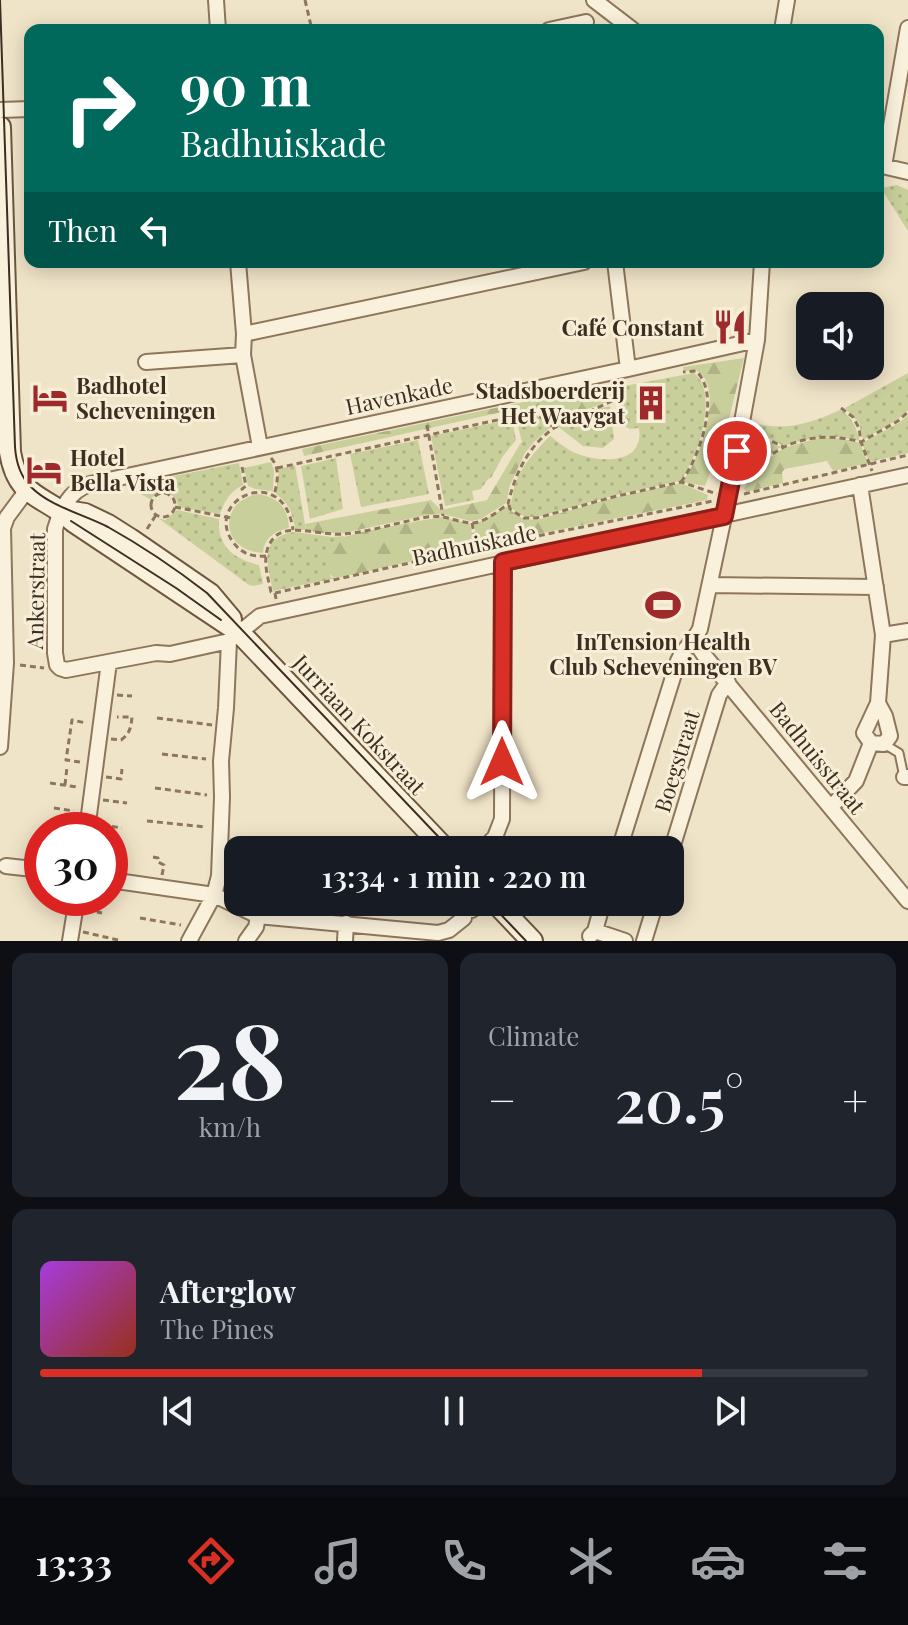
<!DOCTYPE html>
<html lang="en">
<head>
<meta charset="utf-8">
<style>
  :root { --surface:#171b24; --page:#20242c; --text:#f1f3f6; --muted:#9ea1a6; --line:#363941; --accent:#d93025 }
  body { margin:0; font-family:"Playfair Display",serif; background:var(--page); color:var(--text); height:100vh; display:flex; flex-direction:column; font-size:30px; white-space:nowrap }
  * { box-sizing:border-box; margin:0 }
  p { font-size:26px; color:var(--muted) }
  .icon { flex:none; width:44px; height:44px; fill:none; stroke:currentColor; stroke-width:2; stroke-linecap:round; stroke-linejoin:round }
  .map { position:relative; height:941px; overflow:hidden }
  .panel { display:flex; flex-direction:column; gap:12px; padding:12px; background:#0d0f14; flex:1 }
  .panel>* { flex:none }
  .guide { position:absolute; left:24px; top:24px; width:860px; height:244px; border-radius:16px; box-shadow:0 4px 20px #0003; background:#00695c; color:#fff; overflow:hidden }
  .tools { position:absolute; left:796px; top:292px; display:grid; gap:16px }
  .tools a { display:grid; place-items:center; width:88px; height:88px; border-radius:16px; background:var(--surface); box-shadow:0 4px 20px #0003; font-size:40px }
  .speed { position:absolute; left:24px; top:812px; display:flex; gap:16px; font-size:40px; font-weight:700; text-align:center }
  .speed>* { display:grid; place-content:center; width:104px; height:104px; border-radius:50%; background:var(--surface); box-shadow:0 4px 20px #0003; line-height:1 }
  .speed .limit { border:12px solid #d22; background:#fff; color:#111 }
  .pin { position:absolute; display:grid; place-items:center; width:68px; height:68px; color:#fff; margin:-34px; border:4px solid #fff; border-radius:50%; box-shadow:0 2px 8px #0007 }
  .me { position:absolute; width:88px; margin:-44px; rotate:0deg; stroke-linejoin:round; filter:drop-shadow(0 0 6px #0008) }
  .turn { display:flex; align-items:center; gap:28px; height:168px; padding:0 24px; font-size:36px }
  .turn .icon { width:104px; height:104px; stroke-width:2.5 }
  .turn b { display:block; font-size:56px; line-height:68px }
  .then { display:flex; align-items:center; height:76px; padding:0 24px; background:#0003; gap:16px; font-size:30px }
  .big { font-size:60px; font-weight:600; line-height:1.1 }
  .panel .widget { flex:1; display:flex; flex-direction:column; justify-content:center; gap:12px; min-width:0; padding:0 28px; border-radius:16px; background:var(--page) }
  .panel .dial { align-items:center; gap:0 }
  .dial b { font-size:104px; line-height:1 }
  .song { display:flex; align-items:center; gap:24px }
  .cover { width:96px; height:96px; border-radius:12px; background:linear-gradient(135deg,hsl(280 70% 55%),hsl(10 70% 35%)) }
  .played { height:8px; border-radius:4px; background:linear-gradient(90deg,var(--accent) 80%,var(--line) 80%) }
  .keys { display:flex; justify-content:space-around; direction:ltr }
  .heat { display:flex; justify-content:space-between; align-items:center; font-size:44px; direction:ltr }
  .panel .tiles { flex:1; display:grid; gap:12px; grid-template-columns:1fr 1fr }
  .widget:last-child { grid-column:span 2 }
  .trip { position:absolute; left:224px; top:836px; width:460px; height:80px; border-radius:16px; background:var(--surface); box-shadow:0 4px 20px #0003; font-weight:600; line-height:80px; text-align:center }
  .tab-bar { display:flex; height:128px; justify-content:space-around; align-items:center; background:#090b0e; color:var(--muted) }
  .tab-bar .icon { width:56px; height:56px }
  .tab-bar .selected { color:var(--accent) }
  .tab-bar b { font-size:36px; color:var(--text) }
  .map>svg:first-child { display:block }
  .green { fill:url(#green-dots) }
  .forest { fill:url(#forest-firs) }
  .pitch { fill:#c9cf9b }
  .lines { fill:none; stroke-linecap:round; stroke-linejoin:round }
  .lane-casing { stroke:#8d765c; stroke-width:11 }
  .street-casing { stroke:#8d765c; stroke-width:18 }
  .secondary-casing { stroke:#6f573f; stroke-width:24 }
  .path { stroke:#8d765c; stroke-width:3; stroke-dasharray:6 4; stroke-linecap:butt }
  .lane { stroke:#faf1dc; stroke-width:7 }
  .street { stroke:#faf1dc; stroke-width:14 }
  .secondary { stroke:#faf1dc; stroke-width:20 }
  .tram { stroke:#3d2e20; stroke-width:2 }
  .route-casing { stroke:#8d1f18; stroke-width:20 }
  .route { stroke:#d93025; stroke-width:14 }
  .labels { text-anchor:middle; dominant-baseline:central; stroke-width:6; stroke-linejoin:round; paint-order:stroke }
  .poi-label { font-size:22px; font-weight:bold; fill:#3d2e20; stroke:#f7eed8; text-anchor:end }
  .street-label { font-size:22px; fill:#3d2e20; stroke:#f7eed8 }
</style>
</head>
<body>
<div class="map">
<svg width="908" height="941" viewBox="0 0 908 941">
  <defs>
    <pattern id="green-dots" width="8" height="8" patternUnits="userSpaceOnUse" patternTransform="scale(2)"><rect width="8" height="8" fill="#c9cf9b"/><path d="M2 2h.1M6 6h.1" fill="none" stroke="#aeb285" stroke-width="1.8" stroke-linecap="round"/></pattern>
    <pattern id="forest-firs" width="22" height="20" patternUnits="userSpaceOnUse" patternTransform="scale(2)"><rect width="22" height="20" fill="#c9cf9b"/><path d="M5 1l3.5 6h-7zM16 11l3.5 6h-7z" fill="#aeb285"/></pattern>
  </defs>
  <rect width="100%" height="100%" fill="#f0e4c8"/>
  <path class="green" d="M897 185 908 190V231L881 188Z
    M694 373C720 393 697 459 680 481L612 496 537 517H525L511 508 510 504C514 497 512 492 515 485 521 466 536 450 550 436 557 441 564 447 571 451 595 463 645 467 639 428L630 429 626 427 616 389 619 387Z
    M908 373V410L897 420 863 440 859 423 845 408Z
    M610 406 614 439 603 448 583 446 538 411 556 407 565 417Z
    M840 410C853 417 856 428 860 441 830 433 812 437 784 446L752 429 750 422C784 432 809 424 840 410Z
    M534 413 551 427 534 442 525 453 520 444 522 442 516 418Z
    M908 415V453L869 462 862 443 899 423Z
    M512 419 516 440 503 456 491 478 488 479 481 489 472 491 474 500 445 506 431 436Z
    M750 433 781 447 760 460 742 481Z
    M418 440 429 494 361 507 350 454Z
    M336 458 343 509 310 519 301 466Z
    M271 462 274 470 273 491 255 489 248 486 244 468Z
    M239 463 243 485C231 491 224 501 220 514L178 507C177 490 160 491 150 499L131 489 137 485 154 480Z
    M295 465 305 524 306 530 295 529C293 514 289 503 276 494L279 469Z
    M177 510 219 519C217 547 234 559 259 565L263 584 253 586 249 585 158 518 165 520Z
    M294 532 332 537 345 536C333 549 323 560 331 577L337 578 273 591C268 565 257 538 294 532Z"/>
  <path class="forest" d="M744 358 728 423 705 486 682 482C699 460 719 405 705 379 703 375 699 373 696 370L684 371 683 367Z
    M613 383 616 398 591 408 565 413 556 405 522 411 516 409 304 456 302 449Z
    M822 437 844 439 860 443 868 463 833 471 827 461 785 469 782 472 783 483 746 492 744 488 768 459 784 448Z
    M520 444 525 453 510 485 506 503 481 519 471 521 442 514 422 516 344 533H321L306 530 305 524 431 500 441 510 487 500Z
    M681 483 708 495 707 500 478 546 474 524 482 521 508 506 510 510 523 519 537 520 613 498Z
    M442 517 470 524 475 547 337 578C330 576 327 573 327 565 328 555 335 544 343 538 350 533 429 519 442 517Z"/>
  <path class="pitch" d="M259 494C279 498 288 508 289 528 275 531 264 538 263 553 220 551 217 501 259 494Z"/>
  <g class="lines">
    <g class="lane-casing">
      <path id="lane" d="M884 744 899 753 904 777"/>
    </g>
    <g class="street-casing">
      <path id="street" d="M216 0 218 30
        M594 0 633 30
        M549 30 586 22
        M782 30 787 0
        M0 110 30 109
        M878 165 908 172
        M884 166 908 28
        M238 262 244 334 243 355 260 447
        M615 262 628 369
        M244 334 584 262
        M146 362 243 355
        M860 485 883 635 878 703 864 733 871 743 884 744 890 736 885 716 878 703
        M711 585 876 587
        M883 635 908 631
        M694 640 704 655 908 901
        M229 641 170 654 156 653 66 670 60 668 57 665 55 653V529C61 509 69 491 90 484L628 369 757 340
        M0 747 6 663 3 528 7 517 27 490
        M904 777H908
        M831 807 856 781 871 743
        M87 830 109 662
        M487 845 495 837 502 819 503 562
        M619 850 678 661C683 649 694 641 700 629L728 498 757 340 762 262
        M670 855 719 695 728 682
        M6 866 42 870
        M110 880 214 895 258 916 438 933 449 930 464 918
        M472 910 480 902
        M595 931 625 941
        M590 936 595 931 603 902
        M70 941 77 898
        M189 941 214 895 219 876 222 797 221 761 226 708 229 641 260 616 908 475
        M246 941 256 927 258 916
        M345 941 346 923
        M644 941 656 902"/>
    </g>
    <g class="secondary-casing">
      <path id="secondary" d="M0 127 10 452C18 500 44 494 74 522L239 632 446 850
        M66 511 85 514 108 525 130 539 210 594 231 619
        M495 902 532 941"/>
    </g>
    <path class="path" d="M305 0 312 30
      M841 408 853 417 859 428 861 442 872 471
      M427 425 443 516
      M754 433 784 447
      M271 458C281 469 277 483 274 496
      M242 467 246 486 242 489 244 493
      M277 468 534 412 553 427
      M681 482C699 458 722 395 696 371L683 372
      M746 483C752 475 758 465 766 459 793 436 828 433 861 442L898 421 908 412
      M151 505a12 12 0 1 1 24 0a12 12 0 1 1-24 0Z
      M744 494 908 455
      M509 505 510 509 524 518H537L613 497 681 482 717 494
      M175 507 231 518
      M472 523 478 555
      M147 529 156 515
      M266 556C251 557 241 553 233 542 202 500 284 461 293 530
      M275 593 477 548 713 501
      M276 599 275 593 271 592C267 573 259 550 277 535 291 524 325 536 343 534 370 532 395 523 422 518 444 513 451 521 470 523 483 524 498 511 508 504 515 474 528 446 554 428L612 401 617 386
      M20 665 44 668
      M117 695 132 696
      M157 718 212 725
      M111 739 121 740C130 733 131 728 132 717H117
      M162 754 206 759
      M80 762 66 760 72 720 86 723
      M106 777 121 779 122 769
      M50 783 77 787
      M65 785 67 767
      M155 788 207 795
      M103 800 127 803
      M54 808 74 811
      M53 821 75 824
      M147 821 206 827
      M102 825 122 828
      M110 849 119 850
      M250 850V849
      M153 857 158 858V862L164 865 162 875
      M87 910 102 913
      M140 918 181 925
      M83 932 118 940"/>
    <use href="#lane" class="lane"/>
    <use href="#street" class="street"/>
    <use href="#secondary" class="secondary"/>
    <path class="tram" d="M0 0 15 447C16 462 20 476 31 487 51 507 83 514 108 527 142 546 176 569 207 593L451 850
      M71 521 176 588 221 620
      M489 902 526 941"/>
  </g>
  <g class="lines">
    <g class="route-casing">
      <path id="route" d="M502 762 503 562 724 516 737 451"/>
    </g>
    <use href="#route" class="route"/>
  </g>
  <defs>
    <g id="restaurant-bare" transform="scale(2.76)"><path d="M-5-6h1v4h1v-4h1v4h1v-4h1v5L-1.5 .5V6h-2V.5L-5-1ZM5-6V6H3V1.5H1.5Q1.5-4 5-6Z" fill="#9e2a2b" stroke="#f7eed8" stroke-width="2.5" paint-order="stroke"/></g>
    <g id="hotel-bare" transform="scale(2.76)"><path d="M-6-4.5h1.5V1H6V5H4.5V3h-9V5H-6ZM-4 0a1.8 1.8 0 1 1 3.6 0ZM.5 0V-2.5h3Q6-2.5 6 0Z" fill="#9e2a2b" stroke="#f7eed8" stroke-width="2.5" paint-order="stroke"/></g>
    <g id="building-bare" transform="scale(2.76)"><path d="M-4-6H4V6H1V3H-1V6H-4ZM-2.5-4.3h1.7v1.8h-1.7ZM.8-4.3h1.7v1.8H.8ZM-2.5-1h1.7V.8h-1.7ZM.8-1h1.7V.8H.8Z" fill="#9e2a2b" stroke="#f7eed8" stroke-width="2.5" paint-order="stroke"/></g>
    <g id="stadium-bare" transform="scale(2.76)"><path d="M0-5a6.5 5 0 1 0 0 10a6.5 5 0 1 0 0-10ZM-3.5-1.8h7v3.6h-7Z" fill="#9e2a2b" stroke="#f7eed8" stroke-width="2.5" paint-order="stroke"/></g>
  </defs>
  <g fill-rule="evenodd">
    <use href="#restaurant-bare" x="730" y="327"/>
    <use href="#hotel-bare" x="50" y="398"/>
    <use href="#building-bare" x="651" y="403"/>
    <use href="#hotel-bare" x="44" y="470"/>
    <use href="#stadium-bare" x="663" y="605"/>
  </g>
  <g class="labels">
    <g class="poi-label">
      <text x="704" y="327">Café Constant</text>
      <text x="76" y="385" text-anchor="start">Badhotel<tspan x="76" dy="25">Scheveningen</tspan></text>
      <text x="625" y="390">Stadsboerderij<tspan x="625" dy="25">Het Waaygat</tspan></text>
      <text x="70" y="457" text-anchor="start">Hotel<tspan x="70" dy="25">Bella Vista</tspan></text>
      <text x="663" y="641" text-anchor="middle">InTension Health<tspan x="663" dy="25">Club Scheveningen BV</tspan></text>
    </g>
    <g class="street-label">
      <text transform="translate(399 395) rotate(-12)">Havenkade</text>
      <text transform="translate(474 544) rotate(-12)">Badhuiskade</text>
      <text transform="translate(35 591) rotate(-89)">Ankerstraat</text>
      <text transform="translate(360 724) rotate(47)">Jurriaan Kokstraat</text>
      <text transform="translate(818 757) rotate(51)">Badhuisstraat</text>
      <text transform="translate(676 761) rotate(-73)">Boegstraat</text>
    </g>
  </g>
</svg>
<div class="tools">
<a><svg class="icon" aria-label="sound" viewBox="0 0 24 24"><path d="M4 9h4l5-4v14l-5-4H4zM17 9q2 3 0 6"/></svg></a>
</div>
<div class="speed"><div class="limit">30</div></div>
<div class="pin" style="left:737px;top:451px;background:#d93025"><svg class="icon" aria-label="arrive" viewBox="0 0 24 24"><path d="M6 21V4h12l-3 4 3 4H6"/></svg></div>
<svg class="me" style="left:502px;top:762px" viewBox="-20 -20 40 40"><path d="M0-17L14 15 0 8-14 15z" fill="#d93025" stroke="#fff" stroke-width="4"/></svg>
<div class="trip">13:34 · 1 min · 220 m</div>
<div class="guide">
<div class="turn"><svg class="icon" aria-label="right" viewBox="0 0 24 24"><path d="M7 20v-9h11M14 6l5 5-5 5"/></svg><div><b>90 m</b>Badhuiskade</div></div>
<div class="then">Then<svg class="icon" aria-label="left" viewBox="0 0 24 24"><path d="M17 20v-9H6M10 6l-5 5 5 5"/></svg></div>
</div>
</div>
<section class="panel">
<div class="tiles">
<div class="widget dial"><b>28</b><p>km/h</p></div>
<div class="widget"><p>Climate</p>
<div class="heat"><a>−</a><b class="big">20.5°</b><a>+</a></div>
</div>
<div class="widget">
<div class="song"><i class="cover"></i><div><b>Afterglow</b><p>The Pines</p></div></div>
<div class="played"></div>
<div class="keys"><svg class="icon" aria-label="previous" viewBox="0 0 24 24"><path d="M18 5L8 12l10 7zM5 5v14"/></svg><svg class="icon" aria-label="pause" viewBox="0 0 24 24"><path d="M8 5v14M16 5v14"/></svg><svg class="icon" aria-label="next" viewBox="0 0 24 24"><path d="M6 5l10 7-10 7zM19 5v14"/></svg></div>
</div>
</div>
</section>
<nav class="tab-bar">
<b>13:33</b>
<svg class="icon selected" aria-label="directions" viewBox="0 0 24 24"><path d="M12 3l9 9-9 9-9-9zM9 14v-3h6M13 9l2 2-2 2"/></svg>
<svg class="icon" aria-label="music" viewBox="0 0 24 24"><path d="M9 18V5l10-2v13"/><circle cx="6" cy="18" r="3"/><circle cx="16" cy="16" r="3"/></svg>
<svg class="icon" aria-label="phone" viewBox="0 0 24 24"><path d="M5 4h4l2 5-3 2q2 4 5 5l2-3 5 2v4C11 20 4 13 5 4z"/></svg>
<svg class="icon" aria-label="climate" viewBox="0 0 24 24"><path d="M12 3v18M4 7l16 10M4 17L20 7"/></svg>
<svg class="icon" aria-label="car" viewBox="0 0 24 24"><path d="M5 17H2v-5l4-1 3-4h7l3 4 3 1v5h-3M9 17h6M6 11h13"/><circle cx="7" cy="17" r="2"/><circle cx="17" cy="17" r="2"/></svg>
<svg class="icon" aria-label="filters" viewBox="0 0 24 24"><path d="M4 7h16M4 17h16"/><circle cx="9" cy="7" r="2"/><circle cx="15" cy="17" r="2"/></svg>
</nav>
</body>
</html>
